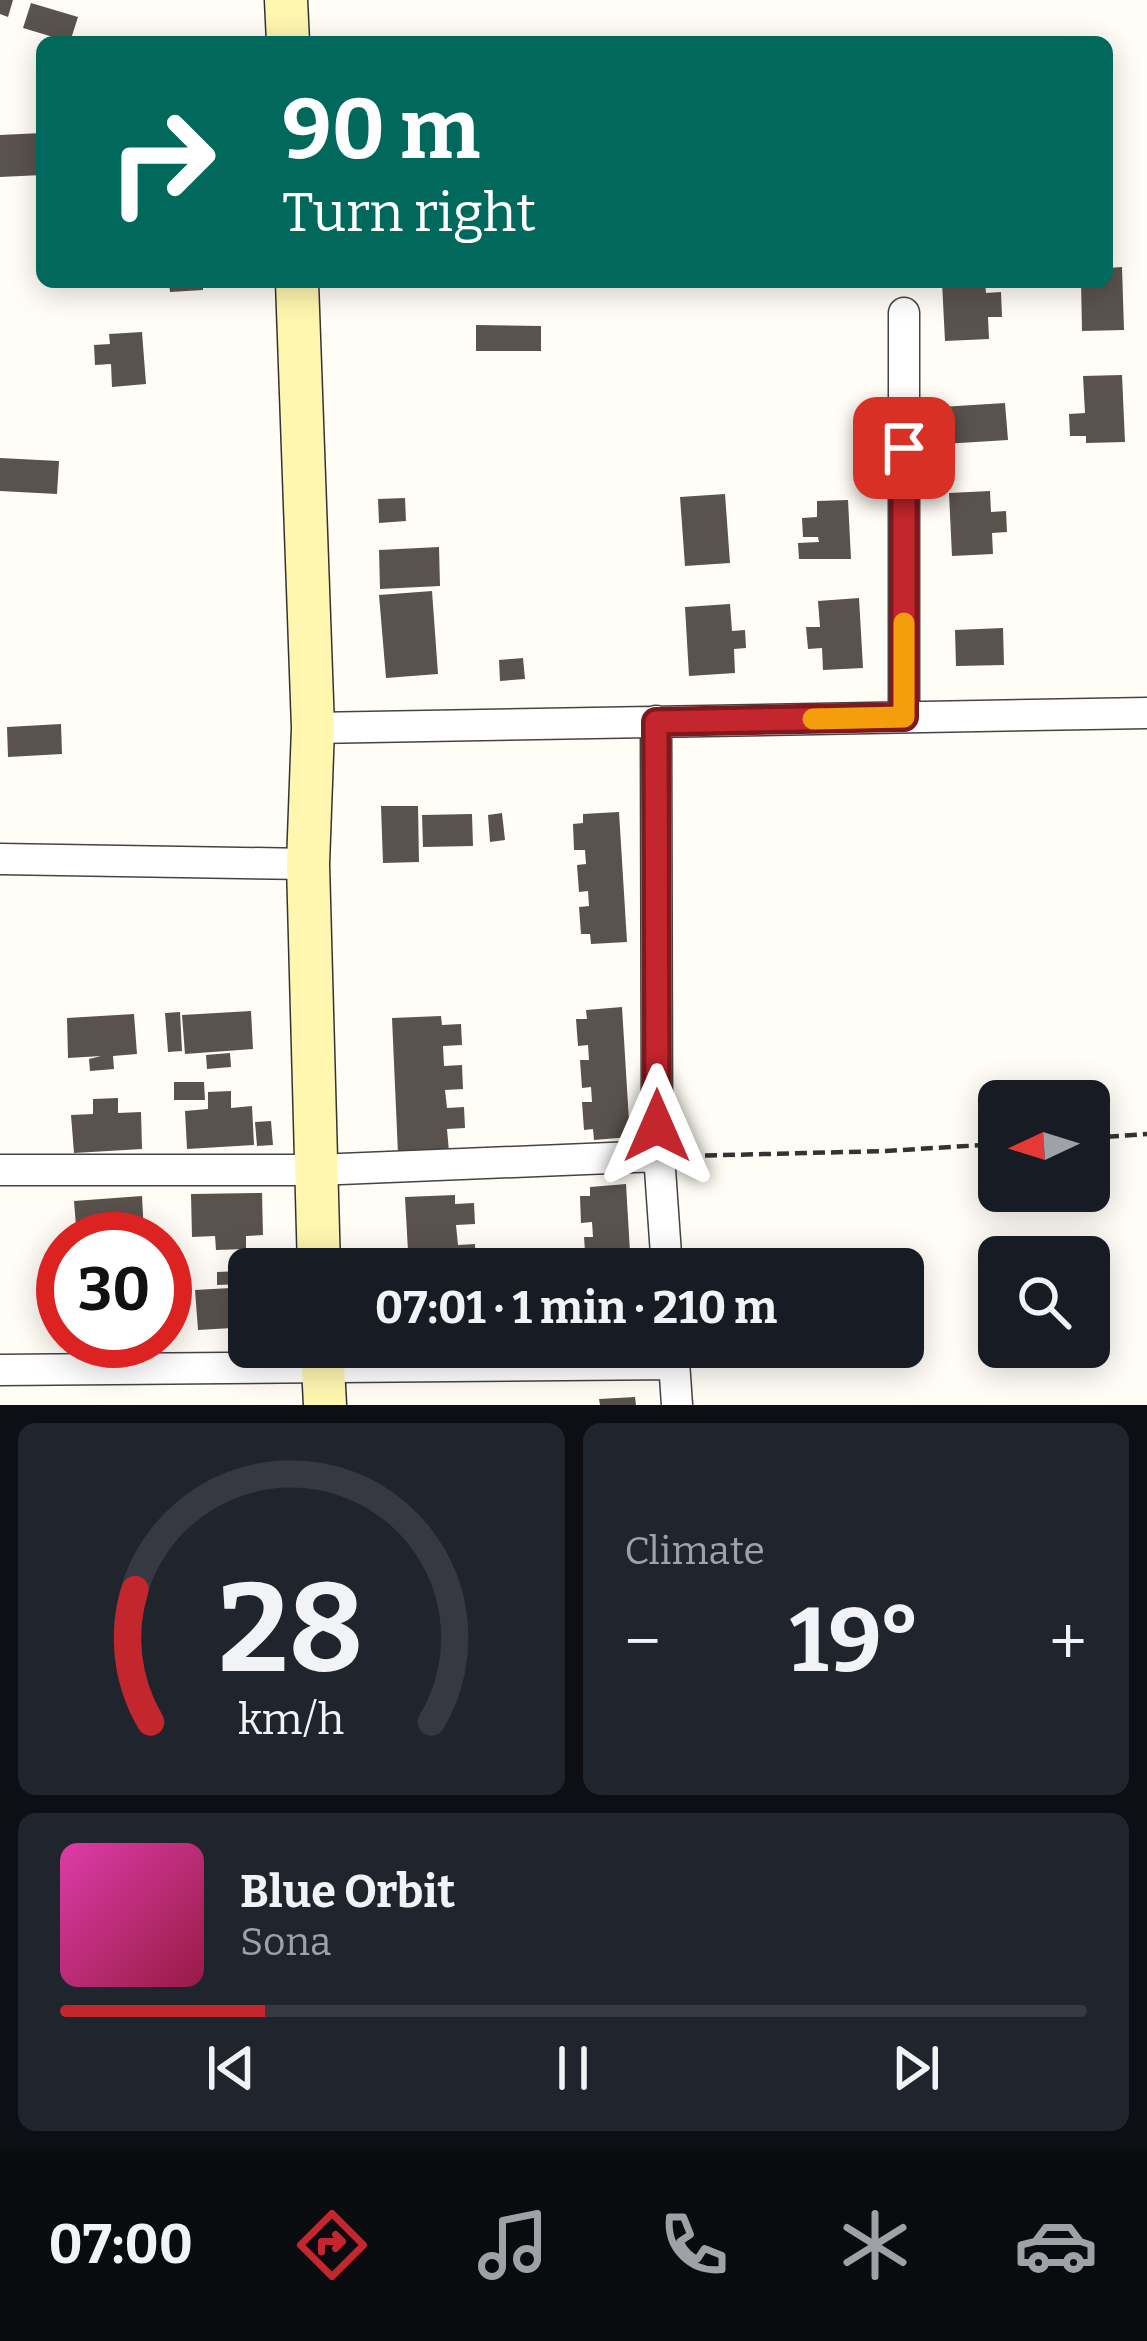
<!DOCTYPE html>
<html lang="en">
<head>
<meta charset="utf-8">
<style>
  :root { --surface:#171b24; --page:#20242c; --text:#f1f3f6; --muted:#9ea1a6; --line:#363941; --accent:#c4262e }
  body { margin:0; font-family:Bitter,serif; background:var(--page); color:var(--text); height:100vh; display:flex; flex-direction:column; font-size:45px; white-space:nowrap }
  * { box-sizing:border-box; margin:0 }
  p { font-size:39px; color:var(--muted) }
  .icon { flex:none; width:66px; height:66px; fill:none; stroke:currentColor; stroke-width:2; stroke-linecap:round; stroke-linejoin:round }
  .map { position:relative; height:1405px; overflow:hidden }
  .drawer { display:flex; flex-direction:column; gap:18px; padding:18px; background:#0d0f14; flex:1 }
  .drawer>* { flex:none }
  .banner { position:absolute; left:36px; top:36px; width:1077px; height:252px; border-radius:18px; box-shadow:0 6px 30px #0003; background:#00695c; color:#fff; overflow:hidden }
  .needle { width:78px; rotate:266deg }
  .tools { position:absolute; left:978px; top:1080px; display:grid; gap:24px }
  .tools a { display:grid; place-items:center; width:132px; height:132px; border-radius:18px; background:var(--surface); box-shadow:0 6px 30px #0003; font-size:60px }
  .speed { position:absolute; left:36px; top:1212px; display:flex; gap:24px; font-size:60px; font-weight:700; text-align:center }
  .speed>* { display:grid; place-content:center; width:156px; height:156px; border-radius:50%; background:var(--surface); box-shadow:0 6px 30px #0003; line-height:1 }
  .speed .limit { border:18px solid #d22; background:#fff; color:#111 }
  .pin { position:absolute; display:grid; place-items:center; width:102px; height:102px; color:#fff; margin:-51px; border-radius:24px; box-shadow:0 6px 18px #0006 }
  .me { position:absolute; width:132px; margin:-66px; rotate:0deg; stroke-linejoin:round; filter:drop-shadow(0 0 9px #0008) }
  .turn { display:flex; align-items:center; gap:42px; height:252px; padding:0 48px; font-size:54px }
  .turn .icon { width:156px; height:156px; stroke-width:2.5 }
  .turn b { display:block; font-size:84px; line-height:102px }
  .big { font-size:90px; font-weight:700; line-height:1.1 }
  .drawer .widget { flex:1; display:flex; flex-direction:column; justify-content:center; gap:18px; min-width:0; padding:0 42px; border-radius:18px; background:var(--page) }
  .drawer .dial { align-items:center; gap:0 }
  .dial svg { height:312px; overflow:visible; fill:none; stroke:var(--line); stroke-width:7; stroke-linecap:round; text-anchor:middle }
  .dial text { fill:var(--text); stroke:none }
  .song { display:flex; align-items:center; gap:36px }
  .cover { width:144px; height:144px; border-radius:18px; background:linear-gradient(135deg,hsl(320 70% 55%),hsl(340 70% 35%)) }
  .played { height:12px; border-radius:6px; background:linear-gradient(90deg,var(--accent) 20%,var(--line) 20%) }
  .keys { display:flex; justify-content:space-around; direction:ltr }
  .heat { display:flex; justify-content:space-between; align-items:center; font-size:66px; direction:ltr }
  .drawer .tiles { flex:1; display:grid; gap:18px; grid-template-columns:1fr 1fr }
  .widget:last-child { grid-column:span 2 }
  .trip { position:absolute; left:228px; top:1248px; width:696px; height:120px; border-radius:18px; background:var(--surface); box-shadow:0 6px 30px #0003; font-weight:700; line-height:120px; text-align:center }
  .menu { display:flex; height:192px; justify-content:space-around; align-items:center; background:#090b0e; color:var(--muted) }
  .menu .icon { width:84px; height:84px }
  .menu .active { color:var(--accent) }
  .menu b { font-size:54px; color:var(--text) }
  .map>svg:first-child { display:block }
  .building { fill:#5a524d }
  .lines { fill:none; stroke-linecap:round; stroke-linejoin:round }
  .street-casing { stroke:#444; stroke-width:33 }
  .secondary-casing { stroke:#333; stroke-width:45 }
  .path { stroke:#333; stroke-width:4.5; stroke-dasharray:12 6; stroke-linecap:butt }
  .street { stroke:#fff; stroke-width:30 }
  .secondary { stroke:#fff6b0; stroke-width:42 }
  .route-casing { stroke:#7f191e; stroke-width:30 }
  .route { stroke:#c4262e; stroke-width:21 }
  .slow { stroke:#f59e0b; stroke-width:21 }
</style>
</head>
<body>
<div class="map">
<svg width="1147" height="1405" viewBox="0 0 1147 1405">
  <rect width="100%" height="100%" fill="#fffdf5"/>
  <path class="building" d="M0 0H13L8 17 0 14Z
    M31 3 78 17 70 42 23 28Z
    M42 133V175L0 177V135Z
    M1122 267 1124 330 1082 331 1081 282H1107V268Z
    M169 282H203V290L170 292Z
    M942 282H985L986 293 1001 292 1002 317H988L989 339 945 341Z
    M476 325 541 326V351H476Z
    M142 332 146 384 112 387 111 364 95 365 94 345 110 344 109 334Z
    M1122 375 1125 442 1086 443V436H1070L1069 414 1085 413 1083 376Z
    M1005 403 1008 440 943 444 941 407Z
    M0 458 59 461 57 494 0 491Z
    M990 491 991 512 1006 511 1007 532 992 533 993 554 952 556 949 493Z
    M725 494 730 563 685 566 680 497Z
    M405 498 406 521 379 523 378 499Z
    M848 500 851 559H799L798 543 819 542 818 537H803L802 518 817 517V501Z
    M439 547 440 586 380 589 379 550Z
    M432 591 438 674 386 678 379 595Z
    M859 598 863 668 823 670 822 648 808 649 806 627H820L818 601Z
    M730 604 732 631 745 630 746 648 734 649 735 673 689 676 685 607Z
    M1003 628 1004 665 956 666 955 630Z
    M523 658 525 679 500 681 499 660Z
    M61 724 62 754 8 757 7 727Z
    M381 806H418L419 862 383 863Z
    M619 812 627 942 591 944 590 934H581L579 907 589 906 588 891 579 892 577 865 586 864 585 850H574L573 824 583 823V814Z
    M502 813 505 840 490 842 488 815Z
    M472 814 473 846 423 847 422 815Z
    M622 1007 630 1137 594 1140 593 1129 584 1130 582 1102H592L591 1087 582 1088 580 1060H589L588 1045 578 1046 576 1019H587L586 1010Z
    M251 1011 253 1049 185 1054 182 1015Z
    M180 1012 182 1051 168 1052 165 1013Z
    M134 1014 137 1054 113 1056 114 1069 90 1071 89 1059 101 1056 68 1058 67 1018Z
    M441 1016 442 1025 461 1024 462 1045 443 1046 444 1066 462 1065 463 1089 445 1090 447 1108 464 1107 465 1128 447 1129 449 1152 398 1154 392 1018Z
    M230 1053 231 1067 207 1069 206 1055Z
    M174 1082H204L205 1100H174Z
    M231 1091V1108L252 1106 254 1145 187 1149 185 1111 208 1109V1092Z
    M118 1098V1113L141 1112 142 1149 74 1153 71 1115 93 1114V1099Z
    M271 1121 273 1145 257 1146 255 1122Z
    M626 1184 631 1269H595V1264L586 1265 584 1237H593L592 1222 581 1223 580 1196H590V1187Z
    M262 1193 263 1235 246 1236V1249L216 1250 215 1236 192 1237 191 1194Z
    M455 1195V1204L474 1203 475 1224 456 1225 458 1245 475 1244 476 1268 409 1269 405 1197Z
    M142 1196 144 1233 77 1238 74 1201Z
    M241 1271V1284L217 1285V1272Z
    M249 1287V1327L198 1330 195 1290Z
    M635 1397 636 1405H600L599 1399Z"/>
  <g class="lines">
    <g class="street-casing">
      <path id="street" d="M904 717V313
        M656 721 657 1126 667 1269
        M313 728 1147 713
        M0 859 308 864
        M0 1170H316L659 1156
        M673 1347 677 1405
        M0 1370 674 1364"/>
    </g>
    <g class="secondary-casing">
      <path id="secondary" d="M286 0 288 42
        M297 282 313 728 308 864 319 1269
        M322 1347 325 1405"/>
    </g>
    <path class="path" d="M1089 1138 1147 1134
      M687 1156 886 1151 999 1144"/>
    <use href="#street" class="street"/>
    <use href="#secondary" class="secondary"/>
  </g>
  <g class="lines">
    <g class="route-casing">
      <path id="route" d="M657 1126 656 722 904 717V448"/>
    </g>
    <use href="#route" class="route"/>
    <path class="slow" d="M813 719 904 717V623"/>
  </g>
</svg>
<div class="tools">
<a><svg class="needle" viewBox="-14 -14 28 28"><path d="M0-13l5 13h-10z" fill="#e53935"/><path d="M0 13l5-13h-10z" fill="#9ea1a6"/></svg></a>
<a><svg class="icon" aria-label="search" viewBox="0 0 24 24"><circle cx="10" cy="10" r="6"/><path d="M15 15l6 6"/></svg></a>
</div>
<div class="speed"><div class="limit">30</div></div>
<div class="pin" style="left:904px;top:448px;background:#d93025"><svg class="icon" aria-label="arrive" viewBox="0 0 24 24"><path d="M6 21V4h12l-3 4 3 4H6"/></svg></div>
<svg class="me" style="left:657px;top:1126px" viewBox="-20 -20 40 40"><path d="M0-17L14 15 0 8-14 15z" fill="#c4262e" stroke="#fff" stroke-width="4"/></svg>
<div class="trip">07:01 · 1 min · 210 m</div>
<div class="banner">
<div class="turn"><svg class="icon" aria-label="right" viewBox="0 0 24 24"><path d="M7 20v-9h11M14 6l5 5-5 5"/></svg><div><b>90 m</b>Turn right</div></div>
</div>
</div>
<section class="drawer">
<div class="tiles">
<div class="widget dial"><svg viewBox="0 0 100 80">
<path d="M14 69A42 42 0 1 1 86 69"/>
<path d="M14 69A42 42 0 0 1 10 35" stroke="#c4262e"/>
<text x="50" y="56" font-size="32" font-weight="700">28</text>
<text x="50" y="72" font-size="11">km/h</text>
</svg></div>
<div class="widget"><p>Climate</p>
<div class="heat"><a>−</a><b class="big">19°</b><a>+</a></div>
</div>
<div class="widget">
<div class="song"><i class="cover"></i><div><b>Blue Orbit</b><p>Sona</p></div></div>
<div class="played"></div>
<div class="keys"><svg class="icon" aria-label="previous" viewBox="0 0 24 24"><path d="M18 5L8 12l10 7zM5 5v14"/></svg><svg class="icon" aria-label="pause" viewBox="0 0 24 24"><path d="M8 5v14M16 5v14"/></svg><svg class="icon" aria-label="next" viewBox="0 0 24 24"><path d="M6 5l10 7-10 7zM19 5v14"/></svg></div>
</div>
</div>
</section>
<nav class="menu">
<b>07:00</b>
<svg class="icon active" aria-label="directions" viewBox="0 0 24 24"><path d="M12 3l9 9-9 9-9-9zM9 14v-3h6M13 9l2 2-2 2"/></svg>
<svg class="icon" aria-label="music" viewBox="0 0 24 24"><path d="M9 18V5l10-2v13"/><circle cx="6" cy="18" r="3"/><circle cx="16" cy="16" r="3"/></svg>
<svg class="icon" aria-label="phone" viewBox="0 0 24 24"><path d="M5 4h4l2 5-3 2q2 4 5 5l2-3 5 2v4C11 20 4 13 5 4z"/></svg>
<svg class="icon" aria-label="climate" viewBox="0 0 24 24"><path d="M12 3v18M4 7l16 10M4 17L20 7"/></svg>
<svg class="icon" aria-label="car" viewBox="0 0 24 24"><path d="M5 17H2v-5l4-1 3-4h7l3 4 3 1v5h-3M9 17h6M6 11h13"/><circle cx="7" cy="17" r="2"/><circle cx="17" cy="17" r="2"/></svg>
</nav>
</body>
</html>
